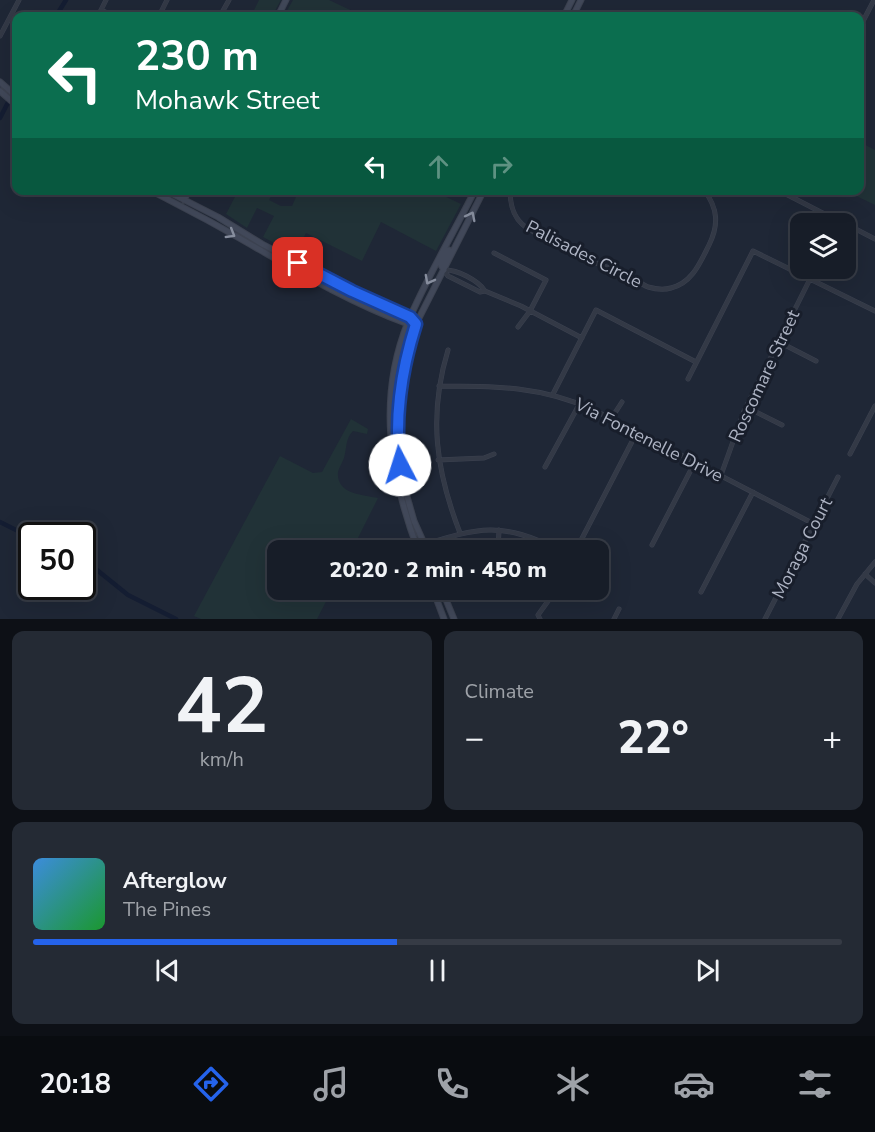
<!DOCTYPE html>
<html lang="en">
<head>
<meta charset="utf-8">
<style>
  :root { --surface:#171d28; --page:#242a34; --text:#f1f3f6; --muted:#9ea2a8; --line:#363b45; --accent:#2563eb }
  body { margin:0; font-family:"Nunito Sans",sans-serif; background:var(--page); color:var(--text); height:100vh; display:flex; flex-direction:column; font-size:22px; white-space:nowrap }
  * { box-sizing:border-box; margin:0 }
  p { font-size:20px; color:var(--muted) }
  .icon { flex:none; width:33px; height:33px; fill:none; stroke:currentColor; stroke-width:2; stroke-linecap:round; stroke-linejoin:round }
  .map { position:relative; height:619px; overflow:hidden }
  .side { display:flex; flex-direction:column; gap:12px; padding:12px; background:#0d1016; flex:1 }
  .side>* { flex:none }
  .banner { position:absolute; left:12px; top:12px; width:852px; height:183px; border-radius:12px; box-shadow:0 6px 24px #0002,0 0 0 2px var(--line); background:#0b6e4f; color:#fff; overflow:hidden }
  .buttons { position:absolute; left:790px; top:213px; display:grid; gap:12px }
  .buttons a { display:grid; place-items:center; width:66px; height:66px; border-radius:12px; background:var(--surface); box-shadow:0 6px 24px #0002,0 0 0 2px var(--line); font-size:30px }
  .speed { position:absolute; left:18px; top:522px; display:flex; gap:12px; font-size:30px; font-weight:700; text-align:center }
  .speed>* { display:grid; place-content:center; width:78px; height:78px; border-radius:50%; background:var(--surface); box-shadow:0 6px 24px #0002,0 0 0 2px var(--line); line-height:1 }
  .speed .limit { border:3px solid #111; border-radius:9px; background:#fff; color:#111 }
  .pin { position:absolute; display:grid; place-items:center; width:51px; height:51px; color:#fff; margin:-26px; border-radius:12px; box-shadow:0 3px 9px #0006 }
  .me { position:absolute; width:66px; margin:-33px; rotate:355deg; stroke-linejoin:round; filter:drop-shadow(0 0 4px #0008) }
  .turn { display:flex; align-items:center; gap:21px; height:126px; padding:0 24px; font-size:27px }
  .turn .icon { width:78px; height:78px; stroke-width:2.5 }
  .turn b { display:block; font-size:42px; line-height:51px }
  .lanes { display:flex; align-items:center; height:57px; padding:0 24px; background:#0003; justify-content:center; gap:30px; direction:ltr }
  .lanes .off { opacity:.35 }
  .big { font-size:45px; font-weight:800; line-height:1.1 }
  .side .widget { flex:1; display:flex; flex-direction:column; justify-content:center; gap:9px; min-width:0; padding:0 21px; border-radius:12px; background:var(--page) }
  .side .dial { align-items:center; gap:0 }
  .dial b { font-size:78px; line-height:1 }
  .song { display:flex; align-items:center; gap:18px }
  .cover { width:72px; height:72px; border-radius:9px; background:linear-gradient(135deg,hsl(210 70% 55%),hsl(130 70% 35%)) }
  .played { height:6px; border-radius:3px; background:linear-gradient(90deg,var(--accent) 45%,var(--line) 45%) }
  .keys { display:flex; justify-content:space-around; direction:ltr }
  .heat { display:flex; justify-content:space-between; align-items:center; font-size:33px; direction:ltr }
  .side .tiles { flex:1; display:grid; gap:12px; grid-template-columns:1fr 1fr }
  .widget:last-child { grid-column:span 2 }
  .trip { position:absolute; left:267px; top:540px; width:342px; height:60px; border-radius:12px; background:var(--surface); box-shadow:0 6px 24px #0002,0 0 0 2px var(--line); font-weight:800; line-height:60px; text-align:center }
  .dock { display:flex; height:96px; justify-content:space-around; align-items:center; background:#090c10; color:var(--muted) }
  .dock .icon { width:42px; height:42px }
  .dock .active { color:var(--accent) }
  .dock b { font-size:27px; color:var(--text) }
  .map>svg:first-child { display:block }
  .green { fill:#213237 }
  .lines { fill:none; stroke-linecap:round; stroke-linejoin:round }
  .canal { stroke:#141d32; stroke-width:4.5 }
  .street-casing { stroke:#3c4250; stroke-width:5 }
  .secondary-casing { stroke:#3c4250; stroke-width:7 }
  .street { stroke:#333946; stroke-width:4 }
  .secondary { stroke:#414859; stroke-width:5 }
  .oneway { stroke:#878e9e }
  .route-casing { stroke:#184099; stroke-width:15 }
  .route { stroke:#2563eb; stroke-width:10 }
  .labels { text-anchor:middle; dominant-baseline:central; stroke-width:6; stroke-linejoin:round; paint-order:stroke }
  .street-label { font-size:18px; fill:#adb3c3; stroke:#181e2b }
</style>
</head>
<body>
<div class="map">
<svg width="875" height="619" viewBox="0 0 875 619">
  <rect width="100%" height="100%" fill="#1f2736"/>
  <path class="green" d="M259 0H281L272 16H251Z
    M293 0H329L363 16H284Z
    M860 142 875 150V205L846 191 860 190Z
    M238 191H274L269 200 281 206H292L299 190 310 191 325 196 328 191H434L461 204 436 251 381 222 362 261 306 233 295 254 263 237 274 216 257 208 247 228 226 214Z
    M351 419 368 429 367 434 353 431C345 439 347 448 344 458 342 463 339 468 338 472 336 494 362 495 378 498L352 550H278V590H332L317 619H201L194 616 280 456 313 473 322 472Z"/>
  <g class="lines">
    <path class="canal" d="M56 16 66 0
      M0 118 16 87
      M0 522 32 538
      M82 562 97 570 128 595 176 619"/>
    <g class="street-casing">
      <path id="street" d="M101 10 114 16
        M98 16 106 0
        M159 16 167 0
        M220 16 229 0
        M860 27 874 0
        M0 36 19 0
        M510 190C510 203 512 215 522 224 533 235 549 236 563 243 574 249 583 257 594 262 605 267 617 270 628 276 635 279 641 284 648 287 655 289 664 290 671 288 692 283 700 263 709 245 719 225 718 208 704 190
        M778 190 844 224
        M846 224 875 239
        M494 253 546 280 530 311 518 327
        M444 270 448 276 480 292 485 291 521 306 582 338
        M444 270C456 269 478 280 485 291
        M779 342 816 361
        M448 350C428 416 436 471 460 533
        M688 379 753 251 875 311
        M439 386C496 386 541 386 594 410L814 524
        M553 394 596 310 696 362
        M746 407 782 425
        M611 419 622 402
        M850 454 875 406
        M438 460 484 458 494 454
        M545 467 580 403
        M721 475 744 411 810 279
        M652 545 695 462
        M416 547C478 528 499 520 559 550
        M498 550 499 530
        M576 550 637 432
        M865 574 875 583
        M701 592 753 492
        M540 619 538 615 556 590
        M614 619 619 609
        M765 619 838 477
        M838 619 857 584 875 562"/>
    </g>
    <g class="secondary-casing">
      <path id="secondary" d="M278 16 286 0
        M564 16 572 0
        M573 16 581 0
        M0 82 16 96
        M0 91 16 105
        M150 190C169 200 188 210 207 220 273 256 337 298 408 324
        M165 190 218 217 262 244 352 291 411 318
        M184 200 189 190
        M444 270 441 265 449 250
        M418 550C390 475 377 399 408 322 427 277 453 234 475 190
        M427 550 414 521 402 479 398 430 401 378 416 324 484 190
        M433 590 444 619
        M442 590 454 619"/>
    </g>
    <use href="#street" class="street"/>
    <use href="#secondary" class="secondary"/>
  </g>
  <defs><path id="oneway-chevron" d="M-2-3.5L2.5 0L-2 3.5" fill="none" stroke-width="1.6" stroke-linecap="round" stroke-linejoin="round" transform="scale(1.5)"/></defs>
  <g class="oneway">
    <use href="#oneway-chevron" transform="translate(471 216) rotate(-63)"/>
    <use href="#oneway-chevron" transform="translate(231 234) rotate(31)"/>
    <use href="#oneway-chevron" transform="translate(429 280) rotate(118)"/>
  </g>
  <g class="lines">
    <g class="route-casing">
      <path id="route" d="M298 263 352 291 410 317 416 324C401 371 394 416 400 465"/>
    </g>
    <use href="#route" class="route"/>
  </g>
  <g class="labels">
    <g class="street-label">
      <text transform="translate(584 254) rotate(27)">Palisades Circle</text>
      <text transform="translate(764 376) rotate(-65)">Roscomare Street</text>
      <text transform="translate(649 440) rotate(27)">Via Fontenelle Drive</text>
      <text transform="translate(802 548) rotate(-63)">Moraga Court</text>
    </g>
  </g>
</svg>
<div class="buttons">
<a><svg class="icon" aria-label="layers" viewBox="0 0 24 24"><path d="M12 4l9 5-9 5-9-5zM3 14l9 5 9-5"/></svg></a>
</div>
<div class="speed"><div class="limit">50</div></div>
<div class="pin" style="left:298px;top:263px;background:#d93025"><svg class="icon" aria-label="arrive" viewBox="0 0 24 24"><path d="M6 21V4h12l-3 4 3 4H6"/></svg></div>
<svg class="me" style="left:400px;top:465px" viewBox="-20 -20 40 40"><circle r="19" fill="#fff"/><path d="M0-13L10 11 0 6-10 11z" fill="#2563eb"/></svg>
<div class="trip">20:20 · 2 min · 450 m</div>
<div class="banner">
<div class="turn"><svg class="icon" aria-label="left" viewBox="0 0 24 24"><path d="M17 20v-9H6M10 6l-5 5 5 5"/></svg><div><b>230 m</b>Mohawk Street</div></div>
<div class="lanes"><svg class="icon" aria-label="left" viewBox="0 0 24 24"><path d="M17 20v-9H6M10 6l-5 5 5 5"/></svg><svg class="icon off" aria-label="ahead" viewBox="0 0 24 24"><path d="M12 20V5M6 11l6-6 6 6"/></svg><svg class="icon off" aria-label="right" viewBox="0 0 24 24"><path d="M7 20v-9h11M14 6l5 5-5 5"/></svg></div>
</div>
</div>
<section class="side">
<div class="tiles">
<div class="widget dial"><b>42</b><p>km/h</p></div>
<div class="widget"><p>Climate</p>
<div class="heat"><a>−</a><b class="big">22°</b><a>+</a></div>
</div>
<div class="widget">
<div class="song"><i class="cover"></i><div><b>Afterglow</b><p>The Pines</p></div></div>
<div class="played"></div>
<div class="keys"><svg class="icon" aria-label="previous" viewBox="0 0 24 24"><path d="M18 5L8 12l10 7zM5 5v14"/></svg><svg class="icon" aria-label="pause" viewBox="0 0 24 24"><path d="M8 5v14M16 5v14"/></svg><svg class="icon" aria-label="next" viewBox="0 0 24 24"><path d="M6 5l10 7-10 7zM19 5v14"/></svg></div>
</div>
</div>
</section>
<nav class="dock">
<b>20:18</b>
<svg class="icon active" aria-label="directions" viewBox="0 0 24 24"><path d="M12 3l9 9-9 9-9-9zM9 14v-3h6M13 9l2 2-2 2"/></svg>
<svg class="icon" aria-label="music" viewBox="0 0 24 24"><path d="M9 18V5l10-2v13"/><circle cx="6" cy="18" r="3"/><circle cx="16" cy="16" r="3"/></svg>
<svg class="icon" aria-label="phone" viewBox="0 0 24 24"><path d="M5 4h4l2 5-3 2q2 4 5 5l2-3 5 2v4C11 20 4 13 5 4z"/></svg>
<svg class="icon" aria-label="climate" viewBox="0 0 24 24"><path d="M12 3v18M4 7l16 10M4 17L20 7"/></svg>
<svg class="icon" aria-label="car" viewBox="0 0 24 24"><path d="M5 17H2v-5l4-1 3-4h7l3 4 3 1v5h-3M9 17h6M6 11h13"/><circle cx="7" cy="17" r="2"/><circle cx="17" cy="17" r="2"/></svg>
<svg class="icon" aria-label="filters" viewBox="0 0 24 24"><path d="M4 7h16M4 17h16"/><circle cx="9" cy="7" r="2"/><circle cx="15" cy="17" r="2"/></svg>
</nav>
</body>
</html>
